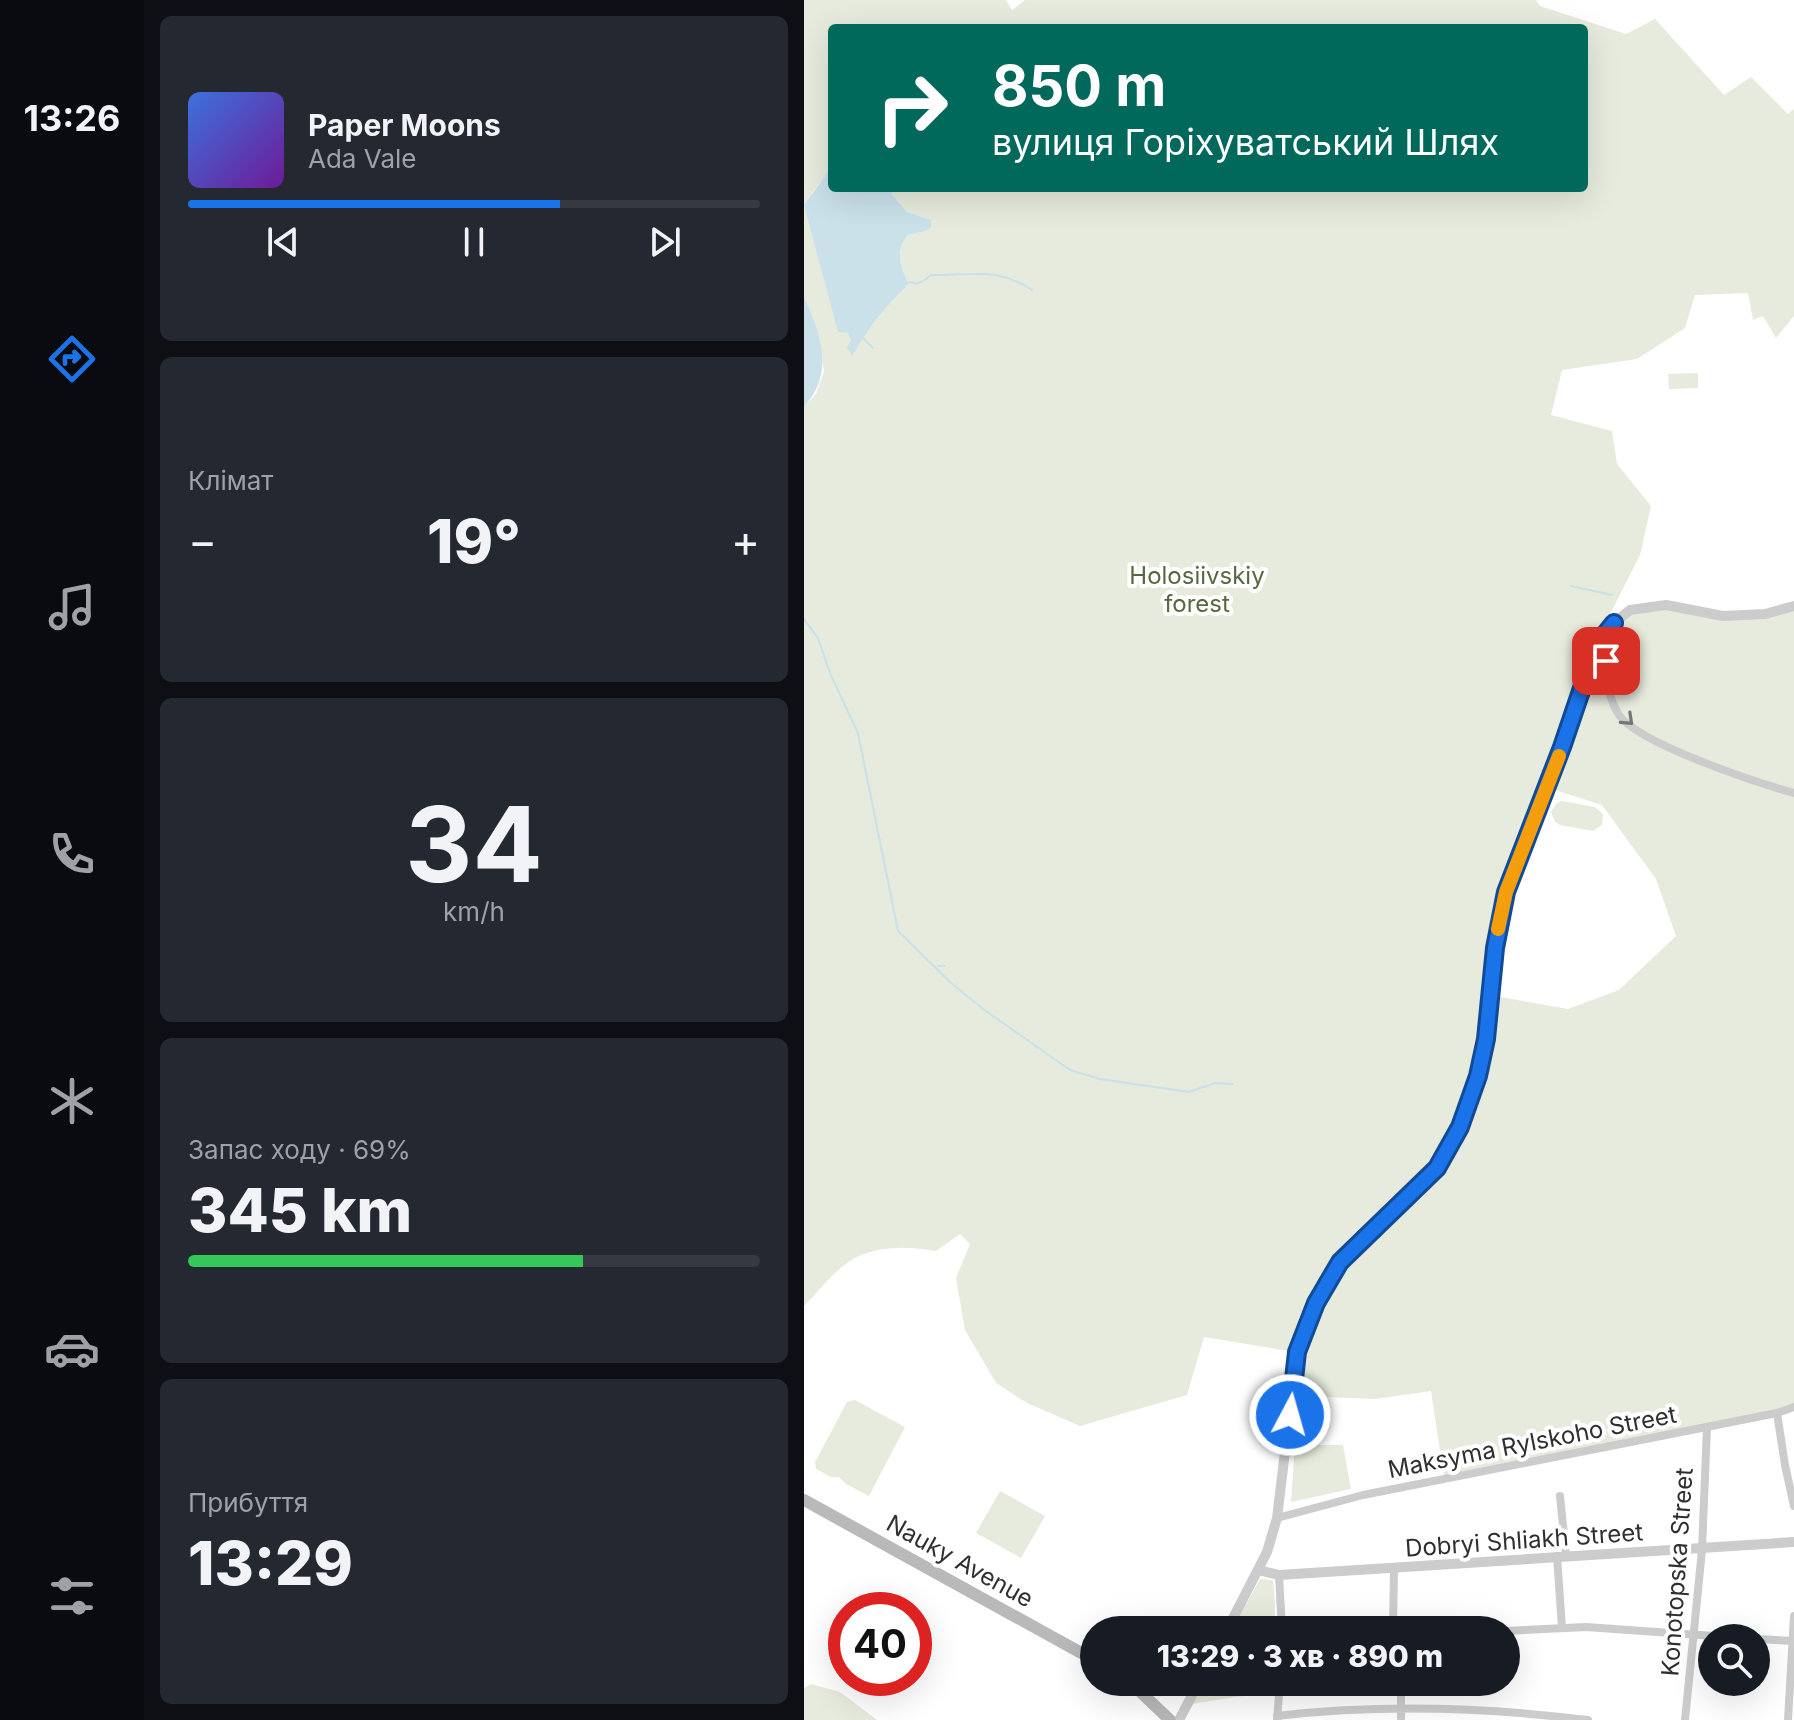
<!DOCTYPE html>
<html lang="uk">
<head>
<meta charset="utf-8">
<style>
  :root { --surface:#171b24; --page:#242831; --text:#f1f3f6; --muted:#9ea1a6; --line:#363941; --accent:#1a73e8 }
  body { margin:0; font-family:Inter,sans-serif; background:var(--page); color:var(--text); height:100vh; display:flex; flex-direction:column; font-size:30px; white-space:nowrap }
  * { box-sizing:border-box; margin:0 }
  p { font-size:26px; color:var(--muted) }
  .icon { flex:none; width:44px; height:44px; fill:none; stroke:currentColor; stroke-width:2; stroke-linecap:round; stroke-linejoin:round }
  .map { position:relative; flex:1; overflow:hidden }
  .details { display:flex; flex-direction:column; gap:16px; padding:16px; background:#0d0f14; width:660px }
  .details>* { flex:none }
  .banner { position:absolute; left:24px; top:24px; width:760px; height:168px; border-radius:8px; box-shadow:0 8px 32px #0002; background:#00695c; color:#fff; overflow:hidden }
  .tools { position:absolute; left:894px; top:1624px; display:grid; gap:16px }
  .tools a { display:grid; place-items:center; width:72px; height:72px; border-radius:50%; background:var(--surface); box-shadow:0 8px 32px #0002; font-size:40px }
  .speed { position:absolute; left:24px; top:1592px; display:flex; gap:16px; font-size:40px; font-weight:700; text-align:center }
  .speed>* { display:grid; place-content:center; width:104px; height:104px; border-radius:50%; background:var(--surface); box-shadow:0 8px 32px #0002; line-height:1 }
  .speed .limit { border:12px solid #d22; background:#fff; color:#111 }
  .pin { position:absolute; display:grid; place-items:center; width:68px; height:68px; color:#fff; margin:-34px; border-radius:16px; box-shadow:0 4px 12px #0006 }
  .me { position:absolute; width:88px; margin:-44px; rotate:6deg; stroke-linejoin:round; filter:drop-shadow(0 0 6px #0008) }
  .turn { display:flex; align-items:center; gap:28px; height:168px; padding:0 32px; font-size:36px }
  .turn .icon { width:104px; height:104px; stroke-width:2.5 }
  .turn b { display:block; font-size:56px; line-height:68px }
  .big { font-size:60px; font-weight:800; line-height:1.1 }
  .details .card { flex:1; display:flex; flex-direction:column; justify-content:center; gap:12px; min-width:0; padding:0 28px; border-radius:12px; background:var(--page) }
  .details .dial { align-items:center; gap:0 }
  .dial b { font-size:104px; line-height:1 }
  .song { display:flex; align-items:center; gap:24px }
  .cover { width:96px; height:96px; border-radius:12px; background:linear-gradient(135deg,hsl(220 70% 55%),hsl(280 70% 35%)) }
  .played { height:8px; border-radius:4px; background:linear-gradient(90deg,var(--accent) 65%,var(--line) 65%) }
  .keys { display:flex; justify-content:space-around; direction:ltr }
  .heat { display:flex; justify-content:space-between; align-items:center; font-size:44px; direction:ltr }
  .charge { height:12px; border-radius:6px; background:linear-gradient(90deg,#34c759 69%,var(--line) 0) }
  .trip { position:absolute; left:276px; top:1616px; width:440px; height:80px; border-radius:40px; background:var(--surface); box-shadow:0 8px 32px #0002; font-weight:800; line-height:80px; text-align:center }
  main { display:flex; flex:1; min-height:0 }
  .menu { display:flex; flex-direction:column; width:144px; justify-content:space-around; align-items:center; background:#090b0e; color:var(--muted) }
  .menu .icon { width:56px; height:56px }
  .menu .current { color:var(--accent) }
  .menu b { font-size:36px; color:var(--text) }
  .map>svg:first-child { display:block }
  .green { fill:#e6ebdd; fill-rule:evenodd }
  .water { fill:#cae1ea }
  .lines { fill:none; stroke-linecap:round; stroke-linejoin:round }
  .stream { stroke:#cae1ea; stroke-width:2 }
  .minor { stroke:#ccc; stroke-width:8 }
  .tertiary { stroke:#ccc; stroke-width:10 }
  .secondary { stroke:#b9b9b9; stroke-width:12 }
  .oneway { stroke:#767676 }
  .route-casing { stroke:#114b97; stroke-width:20 }
  .route { stroke:#1a73e8; stroke-width:14 }
  .slow { stroke:#f59e0b; stroke-width:14 }
  .labels { text-anchor:middle; dominant-baseline:central; stroke-width:8; stroke-linejoin:round; paint-order:stroke }
  .park-label { font-size:24px; fill:#56693e; stroke:#fff }
  .street-label { font-size:24px; fill:#2f2f2f; stroke:#fff }
</style>
</head>
<body>
<main>
<nav class="menu">
<b>13:26</b>
<svg class="icon current" aria-label="directions" viewBox="0 0 24 24"><path d="M12 3l9 9-9 9-9-9zM9 14v-3h6M13 9l2 2-2 2"/></svg>
<svg class="icon" aria-label="music" viewBox="0 0 24 24"><path d="M9 18V5l10-2v13"/><circle cx="6" cy="18" r="3"/><circle cx="16" cy="16" r="3"/></svg>
<svg class="icon" aria-label="phone" viewBox="0 0 24 24"><path d="M5 4h4l2 5-3 2q2 4 5 5l2-3 5 2v4C11 20 4 13 5 4z"/></svg>
<svg class="icon" aria-label="climate" viewBox="0 0 24 24"><path d="M12 3v18M4 7l16 10M4 17L20 7"/></svg>
<svg class="icon" aria-label="car" viewBox="0 0 24 24"><path d="M5 17H2v-5l4-1 3-4h7l3 4 3 1v5h-3M9 17h6M6 11h13"/><circle cx="7" cy="17" r="2"/><circle cx="17" cy="17" r="2"/></svg>
<svg class="icon" aria-label="filters" viewBox="0 0 24 24"><path d="M4 7h16M4 17h16"/><circle cx="9" cy="7" r="2"/><circle cx="15" cy="17" r="2"/></svg>
</nav>
<section class="details">
<div class="card">
<div class="song"><i class="cover"></i><div><b>Paper Moons</b><p>Ada Vale</p></div></div>
<div class="played"></div>
<div class="keys"><svg class="icon" aria-label="previous" viewBox="0 0 24 24"><path d="M18 5L8 12l10 7zM5 5v14"/></svg><svg class="icon" aria-label="pause" viewBox="0 0 24 24"><path d="M8 5v14M16 5v14"/></svg><svg class="icon" aria-label="next" viewBox="0 0 24 24"><path d="M6 5l10 7-10 7zM19 5v14"/></svg></div>
</div>
<div class="card"><p>Клімат</p>
<div class="heat"><a>−</a><b class="big">19°</b><a>+</a></div>
</div>
<div class="card dial"><b>34</b><p>km/h</p></div>
<div class="card"><p>Запас ходу · 69%</p><b class="big">345 km</b><div class="charge"></div></div>
<div class="card"><p>Прибуття</p><b class="big">13:29</b></div>
</section>
<div class="map">
<svg width="990" height="1720" viewBox="0 0 990 1720">
  <rect width="100%" height="100%" fill="#fff"/>
  <path class="green" d="M0 0H202L208 10 221 0H732L736 6 822 34 851 19 920 95 947 77 984 114 990 109V316L972 338 959 316 949 320 944 293 891 295 881 328 833 359 758 370 747 415 808 431 813 464 847 506 836 555 791 644 700 892 672 1075 653 1126 632 1166 535 1261 491 1352 400 1337 383 1395 276 1426 223 1403 192 1383 161 1330 152 1278 166 1244 156 1234 132 1251C104 1246 71 1245 46 1261 29 1272 14 1292 0 1306V407L12 394 20 372 16 345 0 296ZM100 26 103 28H780V188H89L88 194 103 212 126 220 122 231 104 235C91 251 96 267 105 284L85 303 60 335 47 341 8 193 21 176 28 159V28H91Z
    M894 373V388L865 389 864 374Z
    M862 609 919 620 990 610V1405L972 1411 640 1477 627 1391 571 1399 495 1396 498 1354 518 1306 540 1266 637 1175 662 1129 680 1077 687 1039 691 996 764 1009 815 990 872 936 852 879 798 805 748 789 802 636 827 612Z
    M758 801 791 807 799 814 798 825 789 831 756 825 751 822 747 812 753 803Z
    M51 1400 101 1427 65 1496 42 1484 35 1477H27L12 1469 11 1462 43 1402Z
    M491 1445H539L547 1489 487 1502Z
    M196 1491 241 1516 217 1558 172 1533Z
    M456 1579 469 1580 471 1603 470 1630H428Z
    M399 1682H465L464 1692 387 1704Z
    M7 1684 36 1692 73 1720H0V1688Z"/>
  <path class="water" d="M28 159V188H89L88 194 103 212 127 220V227L122 231 104 235C91 251 96 267 105 284 82 305 64 328 48 356L43 347 47 341 44 333 34 332 0 205 21 176Z
    M0 297C17 335 31 373 0 407Z"/>
  <g class="lines">
    <path class="stream" d="M147 28 154 26
      M105 282C115 286 119 281 127 275 167 276 192 266 228 290
      M59 338 69 348
      M767 586 808 595
      M0 619 14 638 26 673 54 733 94 931 146 982 179 1009 266 1070 296 1079 385 1092 411 1083 429 1084
      M134 966H141"/>
    <path class="minor" d="M807 631C797 655 801 693 815 715 835 744 954 783 990 793
      M973 1413 981 1465 990 1506
      M756 1496 762 1555
      M473 1518 559 1495 973 1413 990 1407
      M753 1556 758 1628
      M475 1575 478 1630
      M589 1630 590 1569
      M702 1631 782 1627 938 1638
      M952 1639 990 1641
      M597 1682V1720
      M473 1716C578 1704 679 1707 784 1720
      M473 1720 476 1682
      M881 1720 898 1550 903 1427
      M984 1720 990 1616"/>
    <path class="tertiary" d="M454 1570 475 1575 990 1542
      M423 1630 463 1552 473 1518 493 1352 512 1303 536 1262 633 1168 656 1127 674 1076 682 1039 691 948 702 892 758 747 793 644 810 623 826 610 862 605 919 616 961 614 990 606
      M375 1720 395 1682"/>
    <path class="secondary" d="M0 1500 290 1660
      M326 1682 366 1720"/>
  </g>
  <defs><path id="oneway-chevron" d="M-2-3.5L2.5 0L-2 3.5" fill="none" stroke-width="1.6" stroke-linecap="round" stroke-linejoin="round" transform="scale(2)"/></defs>
  <use class="oneway" href="#oneway-chevron" transform="translate(824 720) rotate(43)"/>
  <g class="lines">
    <g class="route-casing">
      <path id="route" d="M486 1415 493 1352 512 1303 536 1262 633 1168 656 1127 674 1076 682 1039 691 948 702 892 758 747 793 644 810 623 802 642V661"/>
    </g>
    <use href="#route" class="route"/>
    <path class="slow" d="M694 929 702 892 755 756"/>
  </g>
  <g class="labels">
    <g class="park-label">
      <text x="393" y="575">Holosiivskiy<tspan x="393" dy="28">forest</tspan></text>
    </g>
    <g class="street-label">
      <text transform="translate(728 1442) rotate(-11)">Maksyma Rylskoho Street</text>
      <text transform="translate(720 1540) rotate(-4)">Dobryi Shliakh Street</text>
      <text transform="translate(156 1561) rotate(29)">Nauky Avenue</text>
      <text transform="translate(873 1572) rotate(-86)">Konotopska Street</text>
    </g>
  </g>
</svg>
<div class="tools">
<a><svg class="icon" aria-label="search" viewBox="0 0 24 24"><circle cx="10" cy="10" r="6"/><path d="M15 15l6 6"/></svg></a>
</div>
<div class="speed"><div class="limit">40</div></div>
<div class="pin" style="left:802px;top:661px;background:#d93025"><svg class="icon" aria-label="arrive" viewBox="0 0 24 24"><path d="M6 21V4h12l-3 4 3 4H6"/></svg></div>
<svg class="me" style="left:486px;top:1415px" viewBox="-20 -20 40 40"><circle r="17" fill="#1a73e8" stroke="#fff" stroke-width="3"/><path d="M0-11L8 9 0 5-8 9z" fill="#fff"/></svg>
<div class="trip">13:29 · 3 хв · 890 m</div>
<div class="banner">
<div class="turn"><svg class="icon" aria-label="right" viewBox="0 0 24 24"><path d="M7 20v-9h11M14 6l5 5-5 5"/></svg><div><b>850 m</b>вулиця Горіхуватський Шлях</div></div>
</div>
</div>
</main>
</body>
</html>
